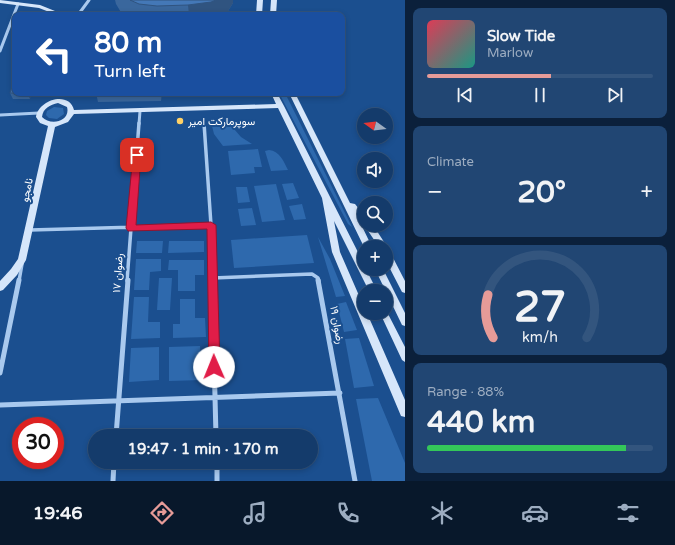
<!DOCTYPE html>
<html lang="en">
<head>
<meta charset="utf-8">
<style>
  :root { --surface:#143b6b; --page:#214673; --text:#f1f3f6; --muted:#9dadc1; --line:#33557e; --accent:#e69b98 }
  body { margin:0; font-family:"Varela Round",Vazirmatn,sans-serif; background:var(--page); color:var(--text); height:100vh; display:flex; flex-direction:column; font-size:15px; white-space:nowrap }
  * { box-sizing:border-box; margin:0 }
  p { font-size:13px; color:var(--muted) }
  .icon { flex:none; width:22px; height:22px; fill:none; stroke:currentColor; stroke-width:2; stroke-linecap:round; stroke-linejoin:round }
  .map { position:relative; flex:1; overflow:hidden }
  .side { display:flex; flex-direction:column; gap:8px; padding:8px; background:#0b203b; width:270px }
  .side>* { flex:none }
  .hud { position:absolute; left:12px; top:12px; width:333px; height:84px; border-radius:8px; box-shadow:0 2px 6px #0003,0 0 0 1px var(--line); background:#1a4fa0; color:#fff; overflow:hidden }
  .needle { width:26px; rotate:285deg }
  .fabs { position:absolute; left:357px; top:108px; display:grid; gap:8px }
  .fabs a { display:grid; place-items:center; width:36px; height:36px; border-radius:50%; background:var(--surface); box-shadow:0 2px 6px #0003,0 0 0 1px var(--line); font-size:20px }
  .speed { position:absolute; left:12px; top:417px; display:flex; gap:8px; font-size:20px; font-weight:700; text-align:center }
  .speed>* { display:grid; place-content:center; width:52px; height:52px; border-radius:50%; background:var(--surface); box-shadow:0 2px 6px #0003,0 0 0 1px var(--line); line-height:1 }
  .speed .limit { border:6px solid #d22; background:#fff; color:#111 }
  .pin { position:absolute; display:grid; place-items:center; width:34px; height:34px; color:#fff; margin:-17px; border-radius:8px; box-shadow:0 2px 6px #0006 }
  .me { position:absolute; width:44px; margin:-22px; rotate:359deg; stroke-linejoin:round; filter:drop-shadow(0 0 3px #0008) }
  .turn { display:flex; align-items:center; gap:14px; height:84px; padding:0 16px; font-size:18px }
  .turn .icon { width:52px; height:52px; stroke-width:2.5 }
  .turn b { display:block; font-size:28px; line-height:34px }
  .big { font-size:30px; font-weight:700; line-height:1.1 }
  .side .tile { flex:1; display:flex; flex-direction:column; justify-content:center; gap:6px; min-width:0; padding:0 14px; border-radius:8px; background:var(--page) }
  .side .dial { align-items:center; gap:0 }
  .dial svg { height:104px; overflow:visible; fill:none; stroke:var(--line); stroke-width:7; stroke-linecap:round; text-anchor:middle }
  .dial text { fill:var(--text); stroke:none }
  .song { display:flex; align-items:center; gap:12px }
  .cover { width:48px; height:48px; border-radius:6px; background:linear-gradient(135deg,hsl(350 70% 55%),hsl(170 70% 35%)) }
  .played { height:4px; border-radius:2px; background:linear-gradient(90deg,var(--accent) 55%,var(--line) 55%) }
  .keys { display:flex; justify-content:space-around; direction:ltr }
  .heat { display:flex; justify-content:space-between; align-items:center; font-size:22px; direction:ltr }
  .charge { height:6px; border-radius:3px; background:linear-gradient(90deg,#34c759 88%,var(--line) 0) }
  .trip { position:absolute; left:88px; top:429px; width:230px; height:40px; border-radius:20px; background:var(--surface); box-shadow:0 2px 6px #0003,0 0 0 1px var(--line); font-weight:700; line-height:40px; text-align:center }
  .menu { display:flex; height:64px; justify-content:space-around; align-items:center; background:#08182b; color:var(--muted) }
  .menu .icon { width:28px; height:28px }
  .menu .selected { color:var(--accent) }
  .menu b { font-size:18px; color:var(--text) }
  main { display:flex; flex:1; min-height:0 }
  .map>svg:first-child { display:block }
  .green { fill:#2e69ad }
  .lines { fill:none; stroke-linecap:round; stroke-linejoin:round }
  .street-far2 { stroke:#a9c9ee; stroke-width:3 }
  .street-far1 { stroke:#a9c9ee; stroke-width:3.5 }
  .street { stroke:#a9c9ee; stroke-width:5 }
  .secondary { fill:#d6e6fa; fill-rule:evenodd }
  .wall { fill:#3a679d }
  .shaded-wall { fill:#305480 }
  .building { fill:#4478b7; stroke:#305480 }
  .route { fill:#e11d48; stroke:#92132f }
  .poi-dot { fill:#ffd166; stroke:#1b4f8f; stroke-width:1.5 }
  .labels { text-anchor:middle; dominant-baseline:central; stroke-width:4; stroke-linejoin:round; paint-order:stroke }
  .poi-label { font-size:11px; fill:#fff; stroke:#1b4f8f; text-anchor:start }
  .street-label { font-size:11px; fill:#fff; stroke:#1b4f8f }
</style>
</head>
<body>
<main>
<div class="map">
<svg width="405" height="481" viewBox="0 0 405 481">
  <rect width="100%" height="100%" fill="#1b4f8f"/>
  <path class="green" d="M279 93H285L352 227 348 224Z
    M54 107 63 108 64 114 57 119 49 118 46 115 47 111Z
    M227 121 241 137 252 144 223 146 214 134 211 122Z
    M258 149 262 167H254L255 173 231 175 228 151Z
    M269 150C280 151 284 162 288 170L271 171 265 151Z
    M293 183 299 198 287 200 282 184Z
    M276 184 285 220 262 222 254 186Z
    M236 187H247L250 202 238 203Z
    M302 204 306 219 294 220 289 206Z
    M252 208 256 225 241 226 238 209Z
    M307 235 314 263 234 268 231 240Z
    M318 237 330 259 345 296 336 297Z
    M137 241H163L162 253H136Z
    M169 241H204V252L168 253Z
    M136 259H161V271L150 272 149 290H134Z
    M169 260H204V275H195V291H178V270H168Z
    M159 278H172L170 310H157Z
    M134 297H149L148 322H160V338L131 339Z
    M180 299H195V318H205L206 337 173 338V324H180Z
    M346 302 357 330 344 332 337 304Z
    M359 338 374 386 354 388 345 339Z
    M200 346 202 380 169 381V347Z
    M159 347V380L129 382 131 348Z
    M378 398 405 463V481H372L356 399Z"/>
  <g class="lines">
    <path class="street-far2" d="M78 15 89 0
      M0 51 18 4
      M0 115 39 113
      M204 119V124
      M139 124 140 111"/>
    <path class="street-far1" d="M211 225 212 281
      M30 230 211 225 204 123
      M213 278 312 274 318 278 319 281
      M19 281 22 264
      M127 281 139 123"/>
    <path class="street" d="M212 280 216 436
      M318 280 355 481
      M0 373 19 280
      M0 405 340 393
      M116 436 128 280
      M217 462V481
      M113 481 114 462"/>
    <path class="secondary" d="M0 0 40 5 65 15H57L39 8 0 3Z
      M257 0H263L262 15H256Z
      M271 0H277L276 15H270Z
      M271 93H277L284 106 364 264V269H366L377 291H369L334 221 340 252 364 307V313H367L405 400V417L401 416 332 252 322 198 278 108 74 114 68 122 55 127 26 260 17 275 3 290 0 291V281L11 269 18 259 48 126 40 123 36 117C38 100 69 90 74 110L276 104ZM58 103 67 107C71 122 50 126 42 117 43 108 50 105 58 103Z
      M289 93H295L350 203 355 204 364 215V223L361 222 358 218 372 247H364Z
      M364 225H373L386 245 387 247 386 249V247H379Z
      M386 249 389 250 405 281V293L402 292 386 261Z
      M375 269H383L405 313V326L402 325Z
      M386 310 405 347V362L402 360 380 313H386Z"/>
  </g>
  <path class="wall" d="M115 0H233V3L228 11 222 15H125L122 14 116 4Z
    M10 93H31L30 99H13Z
    M96 93H162L161 101 98 102Z"/>
  <path class="shaded-wall" d="M216 0H233V3L228 11 222 15H189L188 5Z
    M27 93H31L30 99Z
    M161 93H162L161 101Z"/>
  <path class="building" d="M130 0H216L211 2 188 5 157 6 139 4Z
    M14 79H15V93H10Z"/>
  <path class="route" d="M137 152 141 155 136 225 211 222 216 225 220 367 218 371 214 373 211 371 209 367 207 229 128 231 126 228 133 155Z"/>
  <circle class="poi-dot" cx="180" cy="121" r="4"/>
  <g class="labels">
    <g class="poi-label">
      <text x="188" y="121">سوپرمارکت امیر</text>
    </g>
    <g class="street-label">
      <text transform="translate(27 190) rotate(-78)">نامجو</text>
      <text transform="translate(118 273) rotate(-86)">رضوان ۱۷</text>
      <text transform="translate(337 325) rotate(80)">رضوان ۱۹</text>
    </g>
  </g>
</svg>
<div class="fabs">
<a><svg class="needle" viewBox="-14 -14 28 28"><path d="M0-13l5 13h-10z" fill="#e53935"/><path d="M0 13l5-13h-10z" fill="#9dadc1"/></svg></a>
<a><svg class="icon" aria-label="sound" viewBox="0 0 24 24"><path d="M4 9h4l5-4v14l-5-4H4zM17 9q2 3 0 6"/></svg></a>
<a><svg class="icon" aria-label="search" viewBox="0 0 24 24"><circle cx="10" cy="10" r="6"/><path d="M15 15l6 6"/></svg></a>
<a>+</a>
<a>−</a>
</div>
<div class="speed"><div class="limit">30</div></div>
<div class="pin" style="left:137px;top:155px;background:#d93025"><svg class="icon" aria-label="arrive" viewBox="0 0 24 24"><path d="M6 21V4h12l-3 4 3 4H6"/></svg></div>
<svg class="me" style="left:214px;top:367px" viewBox="-20 -20 40 40"><circle r="19" fill="#fff"/><path d="M0-13L10 11 0 6-10 11z" fill="#e11d48"/></svg>
<div class="trip">19:47 · 1 min · 170 m</div>
<div class="hud">
<div class="turn"><svg class="icon" aria-label="left" viewBox="0 0 24 24"><path d="M17 20v-9H6M10 6l-5 5 5 5"/></svg><div><b>80 m</b>Turn left</div></div>
</div>
</div>
<section class="side">
<div class="tile">
<div class="song"><i class="cover"></i><div><b>Slow Tide</b><p>Marlow</p></div></div>
<div class="played"></div>
<div class="keys"><svg class="icon" aria-label="previous" viewBox="0 0 24 24"><path d="M18 5L8 12l10 7zM5 5v14"/></svg><svg class="icon" aria-label="pause" viewBox="0 0 24 24"><path d="M8 5v14M16 5v14"/></svg><svg class="icon" aria-label="next" viewBox="0 0 24 24"><path d="M6 5l10 7-10 7zM19 5v14"/></svg></div>
</div>
<div class="tile"><p>Climate</p>
<div class="heat"><a>−</a><b class="big">20°</b><a>+</a></div>
</div>
<div class="tile dial"><svg viewBox="0 0 100 80">
<path d="M14 69A42 42 0 1 1 86 69"/>
<path d="M14 69A42 42 0 0 1 10 36" stroke="#e69b98"/>
<text x="50" y="56" font-size="32" font-weight="700">27</text>
<text x="50" y="72" font-size="11">km/h</text>
</svg></div>
<div class="tile"><p>Range · 88%</p><b class="big">440 km</b><div class="charge"></div></div>
</section>
</main>
<nav class="menu">
<b>19:46</b>
<svg class="icon selected" aria-label="directions" viewBox="0 0 24 24"><path d="M12 3l9 9-9 9-9-9zM9 14v-3h6M13 9l2 2-2 2"/></svg>
<svg class="icon" aria-label="music" viewBox="0 0 24 24"><path d="M9 18V5l10-2v13"/><circle cx="6" cy="18" r="3"/><circle cx="16" cy="16" r="3"/></svg>
<svg class="icon" aria-label="phone" viewBox="0 0 24 24"><path d="M5 4h4l2 5-3 2q2 4 5 5l2-3 5 2v4C11 20 4 13 5 4z"/></svg>
<svg class="icon" aria-label="climate" viewBox="0 0 24 24"><path d="M12 3v18M4 7l16 10M4 17L20 7"/></svg>
<svg class="icon" aria-label="car" viewBox="0 0 24 24"><path d="M5 17H2v-5l4-1 3-4h7l3 4 3 1v5h-3M9 17h6M6 11h13"/><circle cx="7" cy="17" r="2"/><circle cx="17" cy="17" r="2"/></svg>
<svg class="icon" aria-label="filters" viewBox="0 0 24 24"><path d="M4 7h16M4 17h16"/><circle cx="9" cy="7" r="2"/><circle cx="15" cy="17" r="2"/></svg>
</nav>
</body>
</html>
